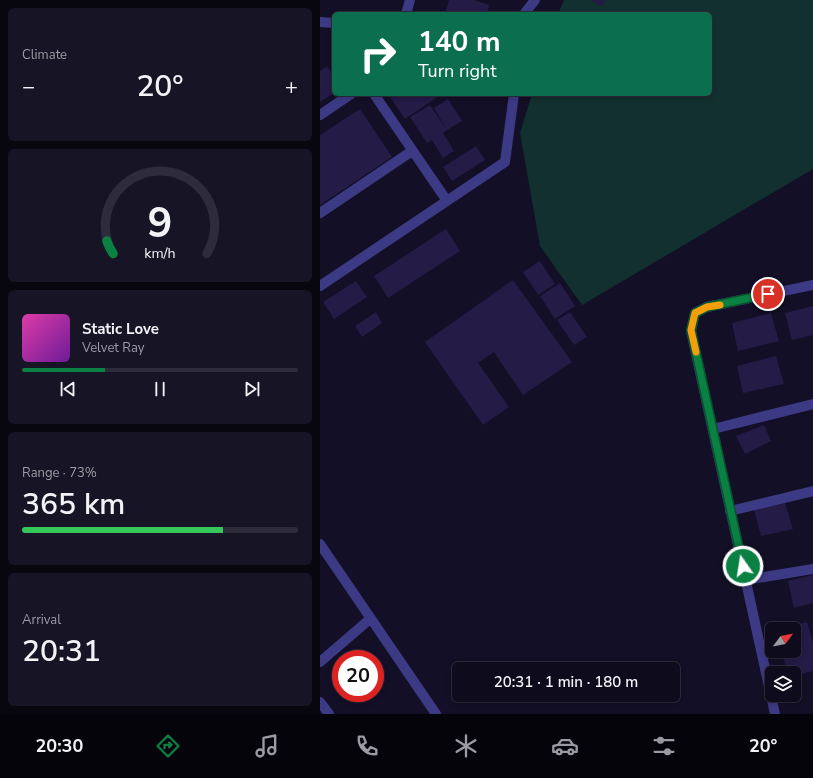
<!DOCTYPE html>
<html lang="en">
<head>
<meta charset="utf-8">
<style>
  :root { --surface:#0e0b1c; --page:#171425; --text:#f1f3f6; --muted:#9b9ba3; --line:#2e2b3b; --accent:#0b8043 }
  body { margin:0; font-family:"Nunito Sans",sans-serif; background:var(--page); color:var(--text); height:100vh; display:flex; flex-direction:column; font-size:15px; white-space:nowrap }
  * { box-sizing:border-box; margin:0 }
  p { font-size:13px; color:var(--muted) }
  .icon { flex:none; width:22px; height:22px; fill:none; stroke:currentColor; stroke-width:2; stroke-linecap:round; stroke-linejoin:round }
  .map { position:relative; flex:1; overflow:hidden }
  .sheet { display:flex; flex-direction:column; gap:8px; padding:8px; background:#08060f; width:320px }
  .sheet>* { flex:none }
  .banner { position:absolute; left:12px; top:12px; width:380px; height:84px; border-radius:6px; box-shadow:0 2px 6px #0003,0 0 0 1px var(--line); background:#0b6e4f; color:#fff; overflow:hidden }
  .needle { width:26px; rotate:58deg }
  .controls { position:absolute; left:445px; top:622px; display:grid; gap:8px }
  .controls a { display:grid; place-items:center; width:36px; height:36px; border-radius:6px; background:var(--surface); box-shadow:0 2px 6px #0003,0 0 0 1px var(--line); font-size:20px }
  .speed { position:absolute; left:12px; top:650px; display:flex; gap:8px; font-size:20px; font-weight:700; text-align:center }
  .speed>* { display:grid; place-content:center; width:52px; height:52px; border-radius:50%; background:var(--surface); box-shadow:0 2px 6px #0003,0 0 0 1px var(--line); line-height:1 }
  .speed .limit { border:6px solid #d22; background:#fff; color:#111 }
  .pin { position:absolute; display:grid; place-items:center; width:34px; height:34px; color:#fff; margin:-17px; border:2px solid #fff; border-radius:50%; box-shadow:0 1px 4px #0007 }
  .me { position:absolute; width:44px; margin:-22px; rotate:347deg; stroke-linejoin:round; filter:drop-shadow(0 0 3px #0008) }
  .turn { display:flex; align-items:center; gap:14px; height:84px; padding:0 20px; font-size:18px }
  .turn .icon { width:52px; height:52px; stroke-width:2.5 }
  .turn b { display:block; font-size:28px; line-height:34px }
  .big { font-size:30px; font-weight:600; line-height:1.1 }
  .sheet .tile { flex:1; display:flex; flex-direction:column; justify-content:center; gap:6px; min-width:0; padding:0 14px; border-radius:6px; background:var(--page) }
  .sheet .dial { align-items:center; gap:0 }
  .dial svg { height:104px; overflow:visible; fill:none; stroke:var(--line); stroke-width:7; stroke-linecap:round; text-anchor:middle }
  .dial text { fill:var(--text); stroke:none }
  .song { display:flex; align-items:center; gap:12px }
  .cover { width:48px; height:48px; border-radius:6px; background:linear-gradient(135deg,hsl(320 70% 55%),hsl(280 70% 35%)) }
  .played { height:4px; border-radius:2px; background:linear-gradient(90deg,var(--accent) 30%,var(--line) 30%) }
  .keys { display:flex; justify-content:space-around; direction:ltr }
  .heat { display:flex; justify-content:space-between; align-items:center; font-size:22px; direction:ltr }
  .charge { height:6px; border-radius:3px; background:linear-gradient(90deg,#34c759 73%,var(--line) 0) }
  .trip { position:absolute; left:132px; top:662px; width:228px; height:40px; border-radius:6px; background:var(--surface); box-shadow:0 2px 6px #0003,0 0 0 1px var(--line); font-weight:600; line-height:40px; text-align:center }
  .menu { display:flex; height:64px; justify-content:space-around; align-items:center; background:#06040b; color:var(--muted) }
  .menu .icon { width:28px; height:28px }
  .menu .active { color:var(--accent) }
  .menu b { font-size:18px; color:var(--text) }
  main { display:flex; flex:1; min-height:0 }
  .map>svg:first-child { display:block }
  .green { fill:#12302f }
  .building { fill:#241b47 }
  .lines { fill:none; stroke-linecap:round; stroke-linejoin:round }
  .minor { stroke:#3d3a85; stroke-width:10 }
  .route-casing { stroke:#07532c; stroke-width:10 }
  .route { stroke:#0b8043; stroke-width:7 }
  .slow { stroke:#f59e0b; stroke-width:7 }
</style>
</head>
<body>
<main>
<section class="sheet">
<div class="tile"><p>Climate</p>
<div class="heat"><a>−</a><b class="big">20°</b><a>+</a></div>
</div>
<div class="tile dial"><svg viewBox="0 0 100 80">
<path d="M14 69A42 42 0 1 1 86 69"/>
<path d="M14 69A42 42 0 0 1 9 59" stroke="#0b8043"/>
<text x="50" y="56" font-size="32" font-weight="700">9</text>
<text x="50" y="72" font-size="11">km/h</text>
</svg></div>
<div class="tile">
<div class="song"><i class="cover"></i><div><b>Static Love</b><p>Velvet Ray</p></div></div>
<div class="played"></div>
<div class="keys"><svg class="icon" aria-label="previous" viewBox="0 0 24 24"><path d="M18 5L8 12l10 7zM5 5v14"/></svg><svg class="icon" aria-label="pause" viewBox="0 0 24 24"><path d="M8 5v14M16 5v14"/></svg><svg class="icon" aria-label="next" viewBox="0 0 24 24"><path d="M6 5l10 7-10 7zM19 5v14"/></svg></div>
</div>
<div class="tile"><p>Range · 73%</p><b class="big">365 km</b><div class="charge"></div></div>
<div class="tile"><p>Arrival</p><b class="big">20:31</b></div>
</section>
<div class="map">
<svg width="493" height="714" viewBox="0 0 493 714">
  <rect width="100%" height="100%" fill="#130f26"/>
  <path class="green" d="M244 0H493V169L262 305 220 246 200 133 212 94H390V14H238Z"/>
  <path class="building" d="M129 0H154L169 5 167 14H125Z
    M269 0H286L282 6Z
    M7 66 14 76V93L0 102V71Z
    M68 94H122L85 119Z
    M128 99 142 121 127 130 114 108Z
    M110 105 127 130 123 133 134 151 123 158 112 140 107 143 90 117Z
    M40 109 72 157 0 205V135Z
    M156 146 165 160 132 181 123 167Z
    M126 229 140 251 68 298 54 276Z
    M220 261 235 284 218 295 203 272Z
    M193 280 252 362 203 395 174 352 158 363 189 407 163 425 105 342Z
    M36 281 47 297 14 319 3 302Z
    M240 283 255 306 235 319 220 296Z
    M493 306V335L472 340 465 313Z
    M56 312 62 323 42 337 35 326Z
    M250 312 267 337 254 345 237 320Z
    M451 313 459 341 418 351 412 323Z
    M456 356 464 384 423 393 417 366Z
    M444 425 451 441 425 454 416 436Z
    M465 503 473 529 441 536 434 510Z
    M493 575V603L474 608 468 581Z
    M487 622 493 642V671L474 676V673H467L462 651H474V629L461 628Z"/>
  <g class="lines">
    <path class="minor" d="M86 14 90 0
      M204 14 215 0
      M0 22 14 23
      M54 94 127 201
      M0 115 31 94
      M0 213 92 151
      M0 286 185 162 194 94
      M393 429 493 404
      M410 511 493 491
      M0 544 116 714
      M426 580 493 569
      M0 662 50 619
      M0 702 9 714
      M455 714 371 331 375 313 387 307 493 285"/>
  </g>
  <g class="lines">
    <g class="route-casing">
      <path id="route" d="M423 566 371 330 375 313 387 307 448 294"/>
    </g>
    <use href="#route" class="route"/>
    <path class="slow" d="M376 352 371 330 375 313 387 307 400 305"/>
  </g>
</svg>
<div class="controls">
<a><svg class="needle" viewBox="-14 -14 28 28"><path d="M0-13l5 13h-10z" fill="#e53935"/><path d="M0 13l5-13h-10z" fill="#9b9ba3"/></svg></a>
<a><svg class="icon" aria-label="layers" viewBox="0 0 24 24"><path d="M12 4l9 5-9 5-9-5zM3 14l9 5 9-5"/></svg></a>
</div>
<div class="speed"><div class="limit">20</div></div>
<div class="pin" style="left:448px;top:294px;background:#d93025"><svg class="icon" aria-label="arrive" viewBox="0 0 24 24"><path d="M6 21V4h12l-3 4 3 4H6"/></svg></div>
<svg class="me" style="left:423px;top:566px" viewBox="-20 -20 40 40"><circle r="17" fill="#0b8043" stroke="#fff" stroke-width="3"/><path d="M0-11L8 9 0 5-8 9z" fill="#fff"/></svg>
<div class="trip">20:31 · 1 min · 180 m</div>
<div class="banner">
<div class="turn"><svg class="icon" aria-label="right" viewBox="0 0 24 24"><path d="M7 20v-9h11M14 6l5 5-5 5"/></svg><div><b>140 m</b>Turn right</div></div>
</div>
</div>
</main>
<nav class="menu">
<b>20:30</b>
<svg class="icon active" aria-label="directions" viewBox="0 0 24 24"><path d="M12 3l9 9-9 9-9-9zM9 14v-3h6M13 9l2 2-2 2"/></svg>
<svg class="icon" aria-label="music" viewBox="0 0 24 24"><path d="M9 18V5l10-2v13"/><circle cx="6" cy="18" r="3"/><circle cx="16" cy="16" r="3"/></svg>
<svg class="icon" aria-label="phone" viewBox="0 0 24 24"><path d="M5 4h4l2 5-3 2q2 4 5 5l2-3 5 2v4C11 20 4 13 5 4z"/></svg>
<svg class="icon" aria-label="climate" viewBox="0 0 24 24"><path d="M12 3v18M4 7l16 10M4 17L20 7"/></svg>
<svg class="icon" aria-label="car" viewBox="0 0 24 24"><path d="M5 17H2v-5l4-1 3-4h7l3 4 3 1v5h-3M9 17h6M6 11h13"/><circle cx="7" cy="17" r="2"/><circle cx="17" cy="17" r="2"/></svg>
<svg class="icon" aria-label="filters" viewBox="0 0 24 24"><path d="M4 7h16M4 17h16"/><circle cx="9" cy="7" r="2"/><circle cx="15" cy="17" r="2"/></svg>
<b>20°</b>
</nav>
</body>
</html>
